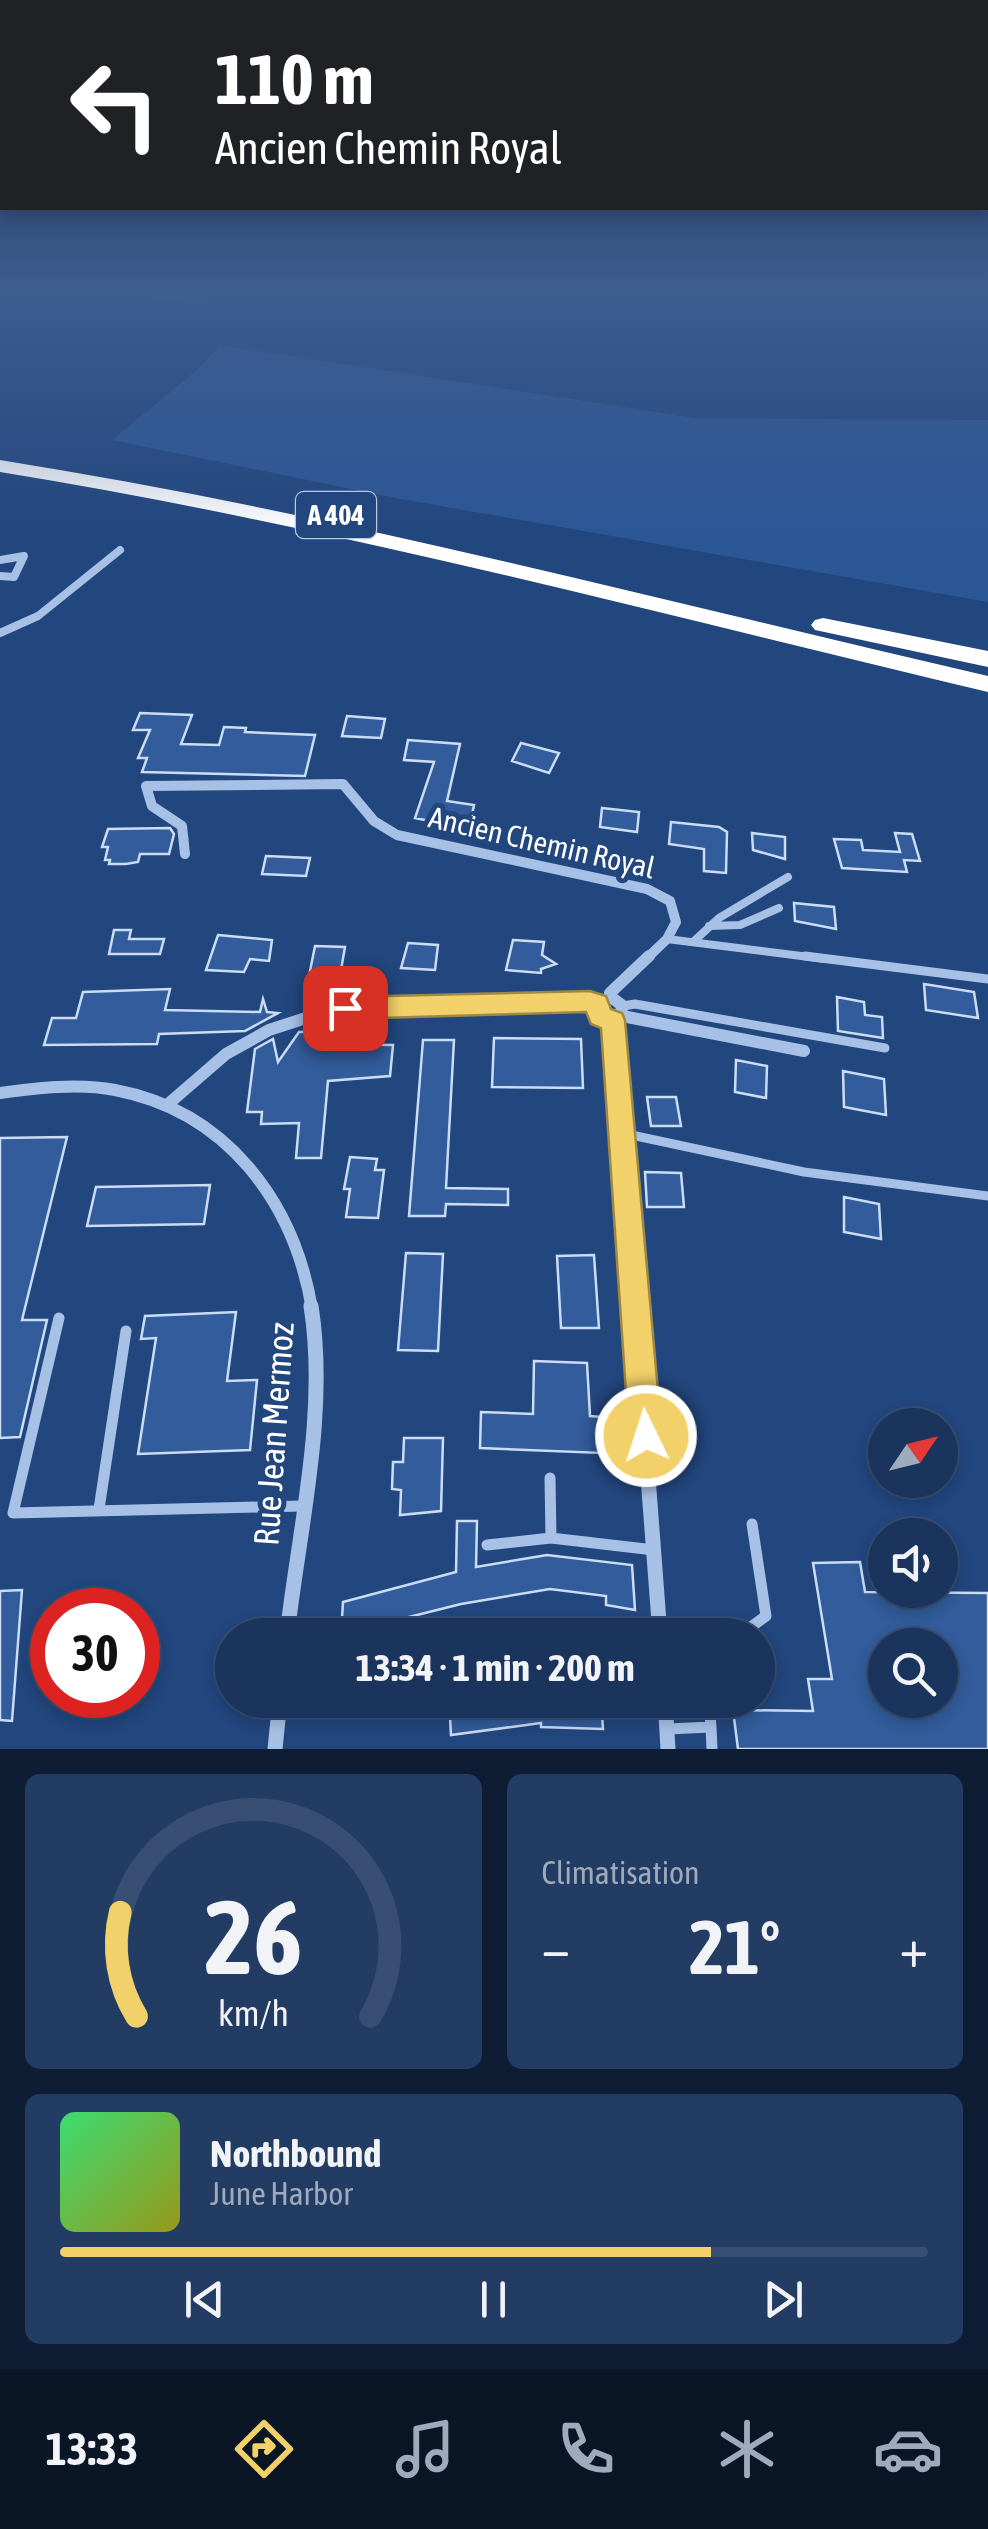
<!DOCTYPE html>
<html lang="fr">
<head>
<meta charset="utf-8">
<style>
  :root { --surface:#1a345e; --page:#233c64; --text:#f1f3f6; --muted:#9faabc; --line:#384f73; --accent:#f2d16a }
  body { margin:0; font-family:"Asap Condensed",sans-serif; background:var(--page); color:var(--text); height:100vh; display:flex; flex-direction:column; font-size:38px; white-space:nowrap }
  * { box-sizing:border-box; margin:0 }
  p { font-size:32px; color:var(--muted) }
  .icon { flex:none; width:55px; height:55px; fill:none; stroke:currentColor; stroke-width:2; stroke-linecap:round; stroke-linejoin:round }
  .map { position:relative; height:1749px; overflow:hidden }
  .drawer { display:flex; flex-direction:column; gap:25px; padding:25px; background:#0e1d34; flex:1 }
  .drawer>* { flex:none }
  .guide { position:absolute; left:0px; top:0px; width:990px; height:210px; box-shadow:0 5px 15px #0003,0 0 0 2px var(--line); background:#202124; color:#fff; overflow:hidden }
  .needle { width:65px; rotate:55deg }
  .buttons { position:absolute; left:868px; top:1408px; display:grid; gap:20px }
  .buttons a { display:grid; place-items:center; width:90px; height:90px; border-radius:50%; background:var(--surface); box-shadow:0 5px 15px #0003,0 0 0 2px var(--line); font-size:50px }
  .speed { position:absolute; left:30px; top:1588px; display:flex; gap:20px; font-size:50px; font-weight:700; text-align:center }
  .speed>* { display:grid; place-content:center; width:130px; height:130px; border-radius:50%; background:var(--surface); box-shadow:0 5px 15px #0003,0 0 0 2px var(--line); line-height:1 }
  .speed .limit { border:15px solid #d22; background:#fff; color:#111 }
  .pin { position:absolute; display:grid; place-items:center; width:85px; height:85px; color:#fff; margin:-42px; border-radius:20px; box-shadow:0 5px 15px #0006 }
  .me { position:absolute; width:110px; margin:-55px; rotate:356deg; stroke-linejoin:round; filter:drop-shadow(0 0 8px #0008) }
  .turn { display:flex; align-items:center; gap:35px; height:210px; padding:0 50px; font-size:45px }
  .turn .icon { width:130px; height:130px; stroke-width:2.5 }
  .turn b { display:block; font-size:70px; line-height:85px }
  .big { font-size:75px; font-weight:700; line-height:1.1 }
  .drawer .tile { flex:1; display:flex; flex-direction:column; justify-content:center; gap:15px; min-width:0; padding:0 35px; border-radius:15px; background:var(--page) }
  .drawer .dial { align-items:center; gap:0 }
  .dial svg { height:260px; overflow:visible; fill:none; stroke:var(--line); stroke-width:7; stroke-linecap:round; text-anchor:middle }
  .dial text { fill:var(--text); stroke:none }
  .song { display:flex; align-items:center; gap:30px }
  .cover { width:120px; height:120px; border-radius:15px; background:linear-gradient(135deg,hsl(140 70% 55%),hsl(60 70% 35%)) }
  .played { height:10px; border-radius:5px; background:linear-gradient(90deg,var(--accent) 75%,var(--line) 75%) }
  .keys { display:flex; justify-content:space-around; direction:ltr }
  .heat { display:flex; justify-content:space-between; align-items:center; font-size:55px; direction:ltr }
  .drawer .tiles { flex:1; display:grid; gap:25px; grid-template-columns:1fr 1fr }
  .tile:last-child { grid-column:span 2 }
  .trip { position:absolute; left:215px; top:1618px; width:560px; height:100px; border-radius:50px; background:var(--surface); box-shadow:0 5px 15px #0003,0 0 0 2px var(--line); font-weight:700; line-height:100px; text-align:center }
  .tabs { display:flex; height:160px; justify-content:space-around; align-items:center; background:#0a1526; color:var(--muted) }
  .tabs .icon { width:70px; height:70px }
  .tabs .selected { color:var(--accent) }
  .tabs b { font-size:45px; color:var(--text) }
  .map>svg:first-child { display:block }
  .green { fill:#2c5796 }
  .building { fill:#325c9b; stroke:#cbdcf5; stroke-width:2.5; fill-rule:evenodd }
  .lines { fill:none; stroke-linecap:round; stroke-linejoin:round }
  .lane-far2 { stroke:#a7c1e6; stroke-width:8 }
  .lane-far1 { stroke:#a7c1e6; stroke-width:9 }
  .lane { stroke:#a7c1e6; stroke-width:11 }
  .street-far3 { stroke:#a7c1e6; stroke-width:8 }
  .street-far2 { stroke:#a7c1e6; stroke-width:10 }
  .street-far1 { stroke:#a7c1e6; stroke-width:12 }
  .street { stroke:#a7c1e6; stroke-width:15 }
  .highway { fill:#fff; fill-rule:evenodd }
  .route { fill:#f2d16a; stroke:#9d8845; stroke-width:2.5 }
  .labels { text-anchor:middle; dominant-baseline:central; stroke-width:10; stroke-linejoin:round; paint-order:stroke }
  .shield { fill:#22467e; stroke:#bdc8d8; stroke-width:2.5 }
  .shield-label { font-size:28px; font-weight:bold; fill:#fff }
  .street-label { font-size:30px; fill:#fff; stroke:#22467e }
  .near-street-label { font-size:35px; fill:#fff; stroke:#22467e }
</style>
</head>
<body>
<div class="map">
<svg width="988" height="1749" viewBox="0 0 988 1749">
  <rect width="100%" height="100%" fill="#22467e"/>
  <path class="green" d="M92 287H222L201 305Z
    M220 345 695 418 988 420V602L395 498 112 440 197 370Z"/>
  <path class="building" d="M140 713 192 715 181 744 219 745 224 727 246 728 245 732 315 735 305 776 142 772 147 758H138L150 730H133Z
    M347 716 385 719 381 738 342 736Z
    M408 740 460 744 447 801 474 805 469 829 415 818 434 762 404 760Z
    M521 743 559 753 549 773 512 761Z
    M602 808 639 812 637 832 600 827Z
    M671 822 719 827 727 832 726 873 704 871V849L669 844Z
    M170 828 174 834 169 854H140L138 862 126 864H109L110 860H105L108 847H102L108 829Z
    M752 833 785 837V859L753 850Z
    M895 833 912 834 920 861 904 860 907 872 842 868 834 839 861 840 863 850 900 852Z
    M266 856 310 858 306 876 262 874Z
    M794 903 834 907 836 929 795 921Z
    M114 930H131L129 939H164L160 954H109Z
    M218 935 272 940 269 961 250 959 244 972 206 970Z
    M513 940 544 942 542 955 556 964 541 969V973L506 970Z
    M408 943 438 945 435 970 401 968Z
    M315 946 345 947 341 970 310 971Z
    M924 984 974 992 978 1018 926 1010Z
    M170 989 165 1010 260 1012 263 999 267 1012 278 1013 245 1031 159 1034 157 1044 44 1045 52 1018H76L83 992Z
    M837 997 864 1002 865 1015 882 1017 883 1038 838 1031Z
    M333 1031 332 1044 393 1045 390 1076 328 1081 321 1158H296L299 1123 261 1124 262 1112H247L255 1049 273 1039 278 1062 299 1032Z
    M494 1038 581 1039 583 1088 492 1087Z
    M423 1040H454L446 1188 508 1189V1205L446 1204 445 1216H409Z
    M736 1060 767 1066 766 1098 735 1092Z
    M843 1071 884 1079 886 1115 844 1107Z
    M647 1097H676L681 1126H651Z
    M67 1137 22 1320H47L20 1437 0 1438V1138Z
    M350 1157 377 1159 375 1170H384L378 1218 346 1217 350 1189H344Z
    M645 1172 681 1173 684 1207H647Z
    M210 1185 204 1224 87 1226 96 1187Z
    M844 1197 879 1204 881 1239 844 1232Z
    M406 1253 443 1254 438 1351 398 1350Z
    M594 1255 599 1328H561L557 1256Z
    M236 1312 227 1381 257 1380 250 1450 138 1454 156 1338 141 1339 145 1316Z
    M534 1361 587 1363 590 1416 601 1417 602 1453 480 1448 481 1412 533 1414Z
    M404 1438H443L441 1511 400 1515 401 1490 392 1489 393 1462H403Z
    M457 1521H477L476 1567 547 1555 632 1565 635 1610 606 1605V1596L550 1589 461 1604 341 1634 343 1602 456 1572Z
    M860 1562 865 1592 988 1593V1749H738L733 1710 813 1711 808 1679H832L813 1563ZM885 1645H940V1700H885Z
    M22 1590 12 1721 0 1720V1591Z
    M449 1700H601L603 1729 541 1727V1723L451 1735Z"/>
  <g class="lines">
    <path class="lane-far2" d="M709 926 740 925 779 908
      M667 939 825 959
      M693 942 719 918 788 877"/>
    <path class="lane-far1" d="M805 956 988 979
      M623 1006 635 1004 885 1048
      M622 1133 804 1172 988 1196"/>
    <path class="lane" d="M59 1318 13 1513 301 1506
      M550 1478 551 1538 654 1550
      M99 1509 126 1331
      M487 1545 551 1538
      M740 1635 766 1616 752 1524
      M711 1727 712 1749
      M667 1729 711 1727 709 1700"/>
    <path class="street-far3" d="M0 560 24 556 14 577 0 576
      M0 633 38 616 120 550"/>
    <path class="street-far2" d="M185 854 182 826 152 806 146 786 343 784 374 821 397 835 647 889 670 901 676 922 667 939 646 959"/>
    <path class="street-far1" d="M597 1004 603 1019H618L623 1006 611 997
      M622 1016 804 1051
      M613 1021 635 1309
      M0 1093C37 1088 78 1083 115 1090 226 1111 294 1201 312 1309
      M167 1105 226 1054 269 1030 318 1014 345 1008 597 1004 611 997 610 993 649 956"/>
    <path class="street" d="M635 1306 660 1635
      M287 1635C299 1529 328 1413 311 1306
      M665 1700 668 1749
      M275 1749 280 1700"/>
    <path class="highway" d="M0 460C334 513 659 600 988 676V692C659 614 334 526 0 472Z
      M823 618 988 651V667L815 630 811 625 815 620Z"/>
  </g>
  <linearGradient id="sky" x2="0" y2="1"><stop stop-color="#132645"/><stop offset="0.54" stop-color="#3e5d8f"/><stop offset="1" stop-color="#3e5d8f" stop-opacity="0"/></linearGradient>
  <rect width="988" height="532" fill="url(#sky)"/>
  <path class="route" d="M590 991 606 996 611 1009 622 1013 625 1020 662 1436 657 1448 646 1453 634 1448 629 1436 601 1028 591 1024 586 1012 345 1019 336 1016 332 1008 336 1001 345 997Z"/>
  <g class="labels">
    <rect class="shield" x="296" y="492" width="80" height="46" rx="8"/>
    <g class="shield-label">
      <text x="336" y="515">A 404</text>
    </g>
    <g class="street-label">
      <text transform="translate(542 842) rotate(13)">Ancien Chemin Royal</text>
    </g>
    <g class="near-street-label">
      <text transform="translate(273 1434) rotate(-86)">Rue Jean Mermoz</text>
    </g>
  </g>
</svg>
<div class="buttons">
<a><svg class="needle" viewBox="-14 -14 28 28"><path d="M0-13l5 13h-10z" fill="#e53935"/><path d="M0 13l5-13h-10z" fill="#9faabc"/></svg></a>
<a><svg class="icon" aria-label="sound" viewBox="0 0 24 24"><path d="M4 9h4l5-4v14l-5-4H4zM17 9q2 3 0 6"/></svg></a>
<a><svg class="icon" aria-label="search" viewBox="0 0 24 24"><circle cx="10" cy="10" r="6"/><path d="M15 15l6 6"/></svg></a>
</div>
<div class="speed"><div class="limit">30</div></div>
<div class="pin" style="left:345px;top:1008px;background:#d93025"><svg class="icon" aria-label="arrive" viewBox="0 0 24 24"><path d="M6 21V4h12l-3 4 3 4H6"/></svg></div>
<svg class="me" style="left:646px;top:1436px" viewBox="-20 -20 40 40"><circle r="17" fill="#f2d16a" stroke="#fff" stroke-width="3"/><path d="M0-11L8 9 0 5-8 9z" fill="#fff"/></svg>
<div class="trip">13:34 · 1 min · 200 m</div>
<div class="guide">
<div class="turn"><svg class="icon" aria-label="left" viewBox="0 0 24 24"><path d="M17 20v-9H6M10 6l-5 5 5 5"/></svg><div><b>110 m</b>Ancien Chemin Royal</div></div>
</div>
</div>
<section class="drawer">
<div class="tiles">
<div class="tile dial"><svg viewBox="0 0 100 80">
<path d="M14 69A42 42 0 1 1 86 69"/>
<path d="M14 69A42 42 0 0 1 9 37" stroke="#f2d16a"/>
<text x="50" y="56" font-size="32" font-weight="700">26</text>
<text x="50" y="72" font-size="11">km/h</text>
</svg></div>
<div class="tile"><p>Climatisation</p>
<div class="heat"><a>−</a><b class="big">21°</b><a>+</a></div>
</div>
<div class="tile">
<div class="song"><i class="cover"></i><div><b>Northbound</b><p>June Harbor</p></div></div>
<div class="played"></div>
<div class="keys"><svg class="icon" aria-label="previous" viewBox="0 0 24 24"><path d="M18 5L8 12l10 7zM5 5v14"/></svg><svg class="icon" aria-label="pause" viewBox="0 0 24 24"><path d="M8 5v14M16 5v14"/></svg><svg class="icon" aria-label="next" viewBox="0 0 24 24"><path d="M6 5l10 7-10 7zM19 5v14"/></svg></div>
</div>
</div>
</section>
<nav class="tabs">
<b>13:33</b>
<svg class="icon selected" aria-label="directions" viewBox="0 0 24 24"><path d="M12 3l9 9-9 9-9-9zM9 14v-3h6M13 9l2 2-2 2"/></svg>
<svg class="icon" aria-label="music" viewBox="0 0 24 24"><path d="M9 18V5l10-2v13"/><circle cx="6" cy="18" r="3"/><circle cx="16" cy="16" r="3"/></svg>
<svg class="icon" aria-label="phone" viewBox="0 0 24 24"><path d="M5 4h4l2 5-3 2q2 4 5 5l2-3 5 2v4C11 20 4 13 5 4z"/></svg>
<svg class="icon" aria-label="climate" viewBox="0 0 24 24"><path d="M12 3v18M4 7l16 10M4 17L20 7"/></svg>
<svg class="icon" aria-label="car" viewBox="0 0 24 24"><path d="M5 17H2v-5l4-1 3-4h7l3 4 3 1v5h-3M9 17h6M6 11h13"/><circle cx="7" cy="17" r="2"/><circle cx="17" cy="17" r="2"/></svg>
</nav>
</body>
</html>
